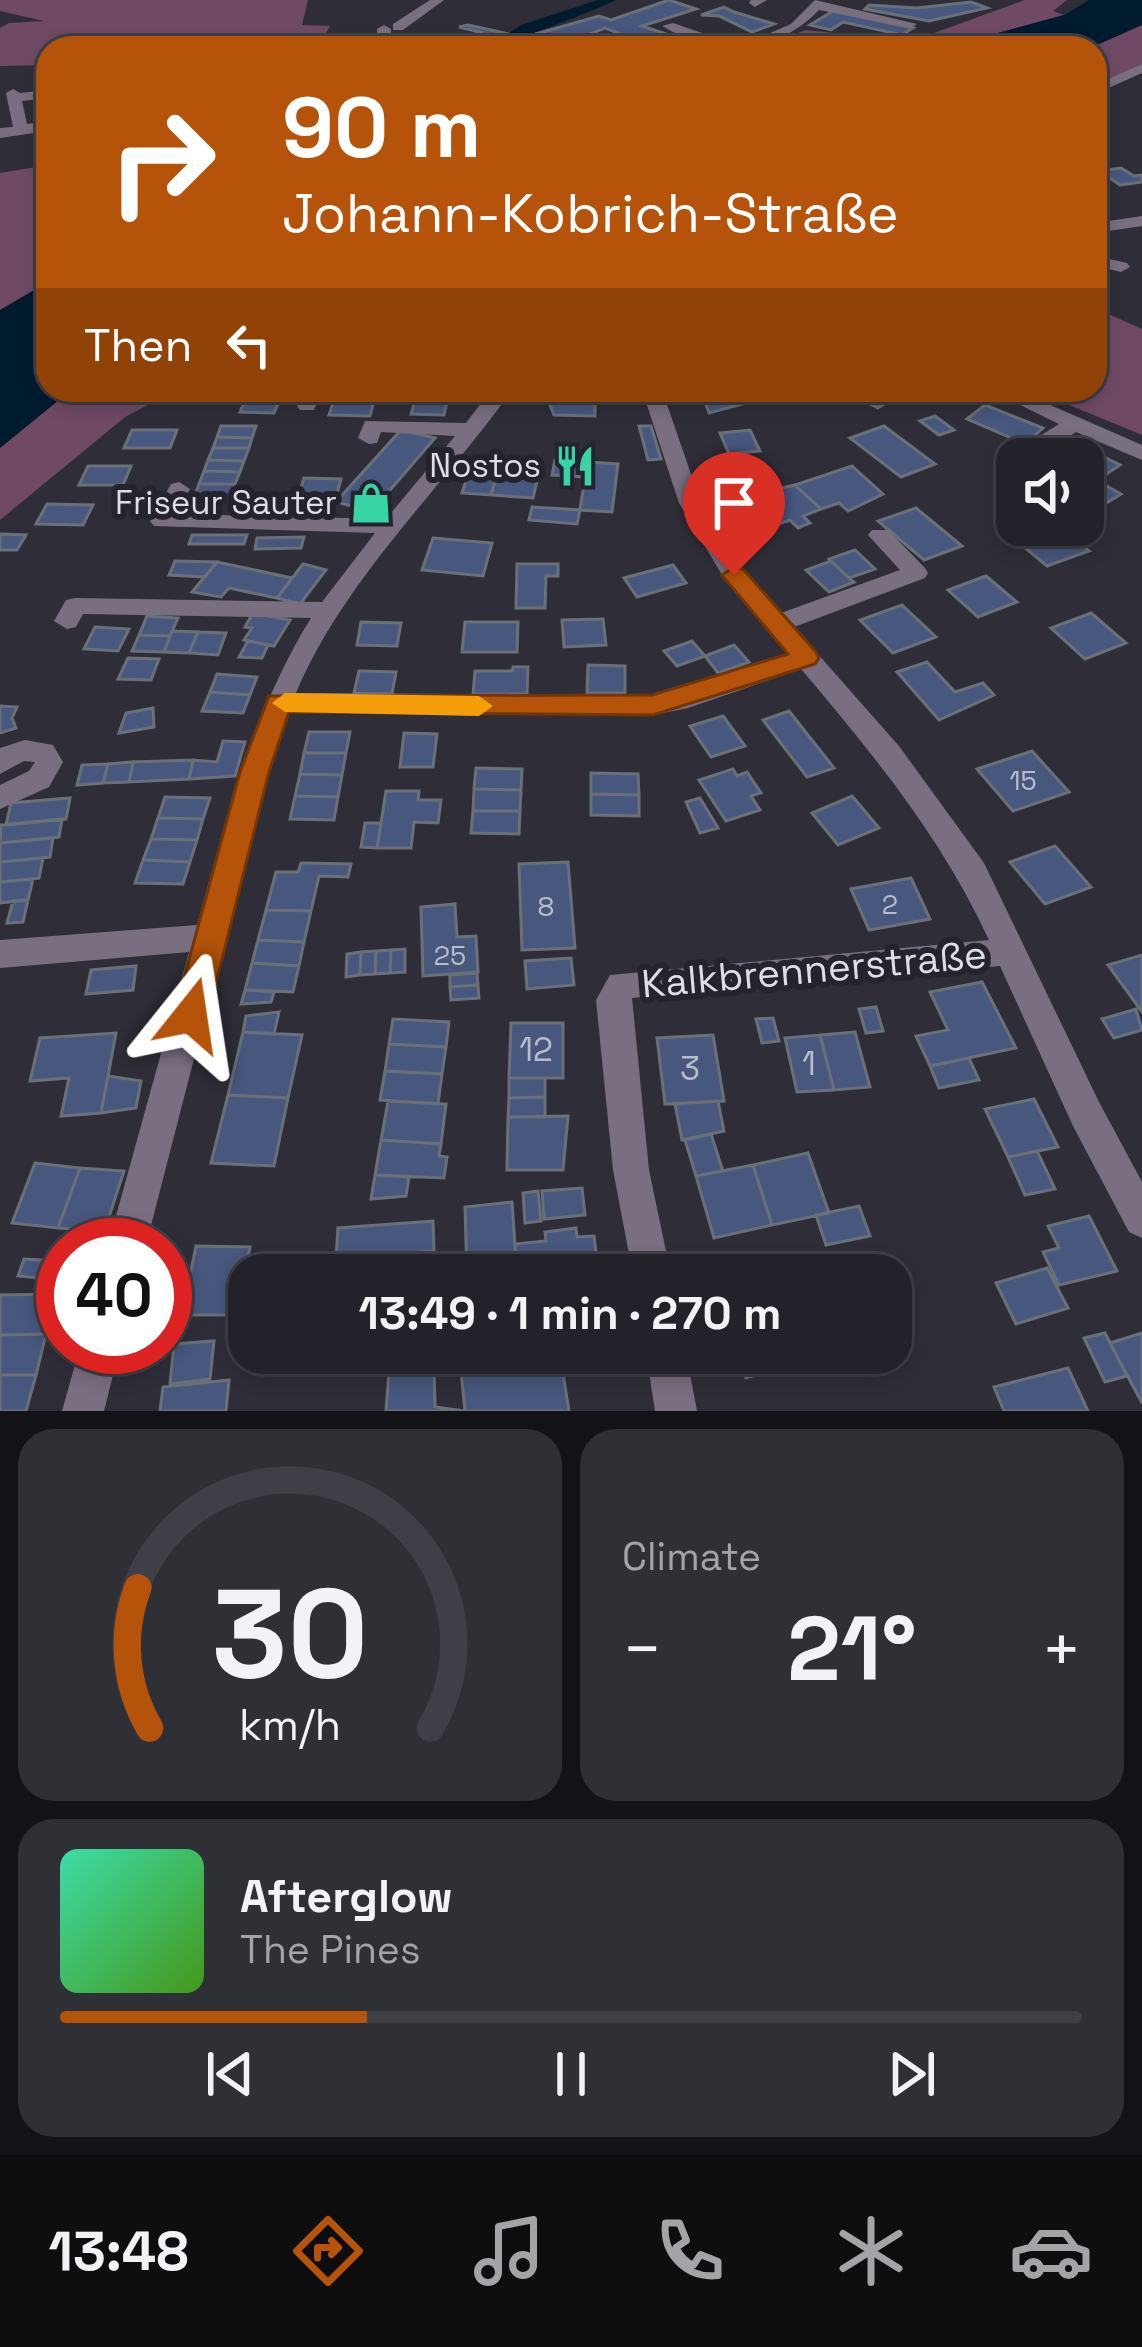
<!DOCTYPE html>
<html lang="en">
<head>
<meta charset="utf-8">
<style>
  :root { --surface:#23222a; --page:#2f2f36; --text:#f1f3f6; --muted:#a3a4a8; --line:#403f47; --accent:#b45309 }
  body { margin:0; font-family:"Space Grotesk",sans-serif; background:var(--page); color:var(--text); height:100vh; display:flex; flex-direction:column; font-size:45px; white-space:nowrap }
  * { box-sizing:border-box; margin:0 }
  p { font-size:39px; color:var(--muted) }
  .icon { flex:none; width:66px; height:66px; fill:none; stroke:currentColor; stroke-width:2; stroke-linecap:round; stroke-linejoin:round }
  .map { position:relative; height:1411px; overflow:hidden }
  .side { display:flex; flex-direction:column; gap:18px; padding:18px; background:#131317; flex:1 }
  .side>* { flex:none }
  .top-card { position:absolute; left:36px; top:36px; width:1071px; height:366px; border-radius:36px; box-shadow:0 6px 18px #0003,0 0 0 3px var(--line); background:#b45309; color:#fff; overflow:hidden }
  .fabs { position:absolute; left:996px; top:438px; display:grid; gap:24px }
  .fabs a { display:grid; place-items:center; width:108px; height:108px; border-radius:24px; background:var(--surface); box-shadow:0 6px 18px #0003,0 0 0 3px var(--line); font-size:60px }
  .speed { position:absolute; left:36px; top:1218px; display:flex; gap:24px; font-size:60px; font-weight:700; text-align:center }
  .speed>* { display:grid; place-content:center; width:156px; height:156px; border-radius:50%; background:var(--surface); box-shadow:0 6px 18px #0003,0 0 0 3px var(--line); line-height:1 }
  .speed .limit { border:18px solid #d22; background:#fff; color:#111 }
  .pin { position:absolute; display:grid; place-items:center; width:102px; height:102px; color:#fff; margin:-123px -51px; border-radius:50% 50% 50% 0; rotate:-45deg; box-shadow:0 0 12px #0007 }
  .pin .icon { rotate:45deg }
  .me { position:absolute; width:132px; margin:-66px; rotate:15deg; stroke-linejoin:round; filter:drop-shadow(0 0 9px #0008) }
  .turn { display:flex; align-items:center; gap:42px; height:252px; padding:0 48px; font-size:54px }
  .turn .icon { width:156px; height:156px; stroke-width:2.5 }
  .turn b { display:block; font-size:84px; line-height:102px }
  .then { display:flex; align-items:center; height:114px; padding:0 48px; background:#0003; gap:24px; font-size:45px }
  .big { font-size:90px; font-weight:700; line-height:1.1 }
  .side .card { flex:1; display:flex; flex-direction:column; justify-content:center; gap:18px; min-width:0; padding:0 42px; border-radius:36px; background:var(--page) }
  .side .dial { align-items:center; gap:0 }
  .dial svg { height:312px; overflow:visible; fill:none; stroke:var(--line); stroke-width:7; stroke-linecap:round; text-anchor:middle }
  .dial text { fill:var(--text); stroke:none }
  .song { display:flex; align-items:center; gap:36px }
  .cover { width:144px; height:144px; border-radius:18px; background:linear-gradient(135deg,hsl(160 70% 55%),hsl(100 70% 35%)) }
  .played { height:12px; border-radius:6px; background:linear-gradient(90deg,var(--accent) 30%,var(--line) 30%) }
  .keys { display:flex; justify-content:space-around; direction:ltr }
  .heat { display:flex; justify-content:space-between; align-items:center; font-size:66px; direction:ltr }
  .side .tiles { flex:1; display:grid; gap:18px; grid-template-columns:1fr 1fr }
  .card:last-child { grid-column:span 2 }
  .trip { position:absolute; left:228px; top:1254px; width:684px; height:120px; border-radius:36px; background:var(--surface); box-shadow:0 6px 18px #0003,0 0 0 3px var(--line); font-weight:700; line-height:120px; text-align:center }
  .tabs { display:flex; height:192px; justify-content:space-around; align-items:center; background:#0e0e11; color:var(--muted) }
  .tabs .icon { width:84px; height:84px }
  .tabs .active { color:var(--accent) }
  .tabs b { font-size:54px; color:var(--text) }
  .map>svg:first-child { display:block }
  .green { fill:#704a65 }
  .water { fill:#001b2e }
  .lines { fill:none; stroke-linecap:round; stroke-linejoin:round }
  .canal { fill:#001b2e; fill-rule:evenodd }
  .building { fill:#47577d; stroke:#6a707a; stroke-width:3 }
  .minor { fill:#7a6f80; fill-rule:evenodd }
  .route { fill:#b45309; stroke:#753606; stroke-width:3 }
  .slow { fill:#f59e0b }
  .labels { text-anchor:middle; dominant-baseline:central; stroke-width:12; stroke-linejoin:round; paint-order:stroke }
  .number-label { font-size:27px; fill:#b9bccb }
  .poi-label { font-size:33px; fill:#dfdee5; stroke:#25242e; text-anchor:end }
  .near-number-label { font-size:33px; fill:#b9bccb }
  .near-street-label { font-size:39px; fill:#dfdee5; stroke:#25242e }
</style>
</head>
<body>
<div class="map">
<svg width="1142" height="1411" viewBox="0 0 1142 1411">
  <rect width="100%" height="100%" fill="#2f2e38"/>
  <path class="green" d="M0 0H308L302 25 330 26 323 39 299 40 304 48H48V65L0 66V28L9 23 44 21 0 11Z
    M1025 0H1067L1053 11 1064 15 942 48H762L805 30 912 41Z
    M1142 25V64L1095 87V48H1090Z
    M48 165V282L0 310V173Z
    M1095 308 1142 329V435L1033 390H1095Z
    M71 390H176L125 417 0 520V448Z"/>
  <path class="water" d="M1089 0H1142V25L1090 48H943L1064 15Z
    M48 282V390H71L0 448V310Z"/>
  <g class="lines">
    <path class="canal" d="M598 0H616C603 7 498 48 487 48L521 25Z"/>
  </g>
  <path class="building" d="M669 0 696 9 642 26 708 48H657L605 28 565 44 539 33 599 16 611 20Z
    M971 2 987 8 929 21 865 9 869 5 917 8Z
    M724 7 734 12 774 24 752 32 719 16 701 15Z
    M833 11 913 28 902 35 843 22 831 30 810 25Z
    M468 25 491 30 504 33 488 38 493 40 483 46 457 41 480 32 459 27Z
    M1121 168 1134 176 1142 175V182L1120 185 1099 171Z
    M337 390H377L370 416 329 415Z
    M701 390H794L709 413Z
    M843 390H906L878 408Z
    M248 394 282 395 274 413 240 412Z
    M415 400 447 401 444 415 411 414Z
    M548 400 595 401V416L554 415Z
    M985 405 1043 428 1025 444 967 419Z
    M935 416 954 430 939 435 920 421Z
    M221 426H256L252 438 217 437Z
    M639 426H651L661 459 648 460Z
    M884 426 935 464 901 477 850 438Z
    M132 430H177L170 448H124Z
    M401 430 435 438 372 511 336 502Z
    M750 430 760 451 729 454 720 433Z
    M217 437 252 438 249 448H213Z
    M1070 440 1120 465 1105 475 1083 464V459L1055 450Z
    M213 448H249L244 461 208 460Z
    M208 460 244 461 240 472 204 471Z
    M555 460 618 464 612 512 580 510 585 477 552 475Z
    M471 464 499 466 491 495 462 493Z
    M88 466H131L123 485H79Z
    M852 466 883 494 848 511 839 503 821 509 795 485Z
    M204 471 240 472 235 484H199Z
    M1083 473 1121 494 1090 513 1083 509Z
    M497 475 538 477 533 498 491 495Z
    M304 478 341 479 335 501 297 500Z
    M199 484H235L231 497H194Z
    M795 485 821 509 803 516 810 523 798 528 790 520 769 527 747 496Z
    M47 504 93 505 83 525 36 524Z
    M532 507 580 510 577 524 529 520Z
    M916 508 962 546 924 560 878 521Z
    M1017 523 1056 525 1089 551 1047 566 1001 528Z
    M0 534 26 535 17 550H0Z
    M192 535H247L244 544H189Z
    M304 537 301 548 255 549 257 538Z
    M433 538 492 543 483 576 422 570Z
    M855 550 875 569 849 578 829 559Z
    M175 561 217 562 205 577 169 575Z
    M831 561 849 578 854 582 829 592 806 570Z
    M217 562 292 578 277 598 229 588 221 597 192 592Z
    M303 564 326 570 300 604 277 598Z
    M517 564H558V576H546L545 608H516Z
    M673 565 686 583 637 597 624 578Z
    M986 576 1017 602 978 617 948 590Z
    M902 605 936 637 893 653 860 620Z
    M253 613 290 620 274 646 244 640 252 628 245 627Z
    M1091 613 1126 643 1085 659 1051 628Z
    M147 616 178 618 170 636 139 635Z
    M603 619 606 645 564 647 562 620Z
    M361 622 401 623 397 646 357 645Z
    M465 622H518L517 652H462Z
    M95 627 129 629 118 651 84 649Z
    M172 631 198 632 189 653 164 652Z
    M198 632 226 633 218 655 189 653Z
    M139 635 170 636 164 652 132 651Z
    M248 641 268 645 262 658 239 657Z
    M692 641 705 656 677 666 664 651Z
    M734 645 749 662 718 673 705 656Z
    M128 658 159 659 151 680 118 679Z
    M927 662 955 692 983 683 994 695 939 720 897 672Z
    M588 665 625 666V693H587Z
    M513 667H528L527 694H473L475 671H512Z
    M359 671 396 672 392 694 354 693Z
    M217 674 257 677 250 695 210 692Z
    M210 692 250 695 243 713 202 711Z
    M0 706 17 707 12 718 16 728 0 733Z
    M153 708 154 727 119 733 126 713Z
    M789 711 834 768 807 777 763 720Z
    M723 716 745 746 711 757 690 726Z
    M309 732H350L346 753H304Z
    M404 733 437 734 433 767H400Z
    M223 741 245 742 235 776 189 779 193 760 217 762Z
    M1032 751 1069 792 1013 811 977 769Z
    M304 753H346L342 775 300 774Z
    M193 760 189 779 129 782 133 762Z
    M133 762 129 782 103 783 108 764Z
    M108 764 103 783 77 785 82 765Z
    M476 768 522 769 521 790 474 789Z
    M733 769 737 776 747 772 761 793 751 796 760 810 726 821 699 780Z
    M591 773 638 774 639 795 591 794Z
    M300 774 342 775 338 797 295 796Z
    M474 789 521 790 520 811H473Z
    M386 791H419L418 800H441L438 823 414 822 411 848H377Z
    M591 794 639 795V816L591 815Z
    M295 796 338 797 334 820 290 819Z
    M852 796 879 828 838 845 812 813Z
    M165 797 210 798 203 819 158 818Z
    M70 798 66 819 6 825 11 803Z
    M700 798 718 828 700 833 686 802Z
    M473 811H520L519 834 471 833Z
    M158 818 203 819 197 840 151 839Z
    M62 819 59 837 0 843 1 825Z
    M365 823H381L377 848 361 847Z
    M53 838 50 857 0 862V843Z
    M151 839 197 840 190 862 143 860Z
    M1055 846 1091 887 1045 904 1010 862Z
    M43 858 39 878 0 882V862Z
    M143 860 190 862 183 884 135 883Z
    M568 862 575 948 522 950 519 864Z
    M301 863 351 864 348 877 319 876 311 911 266 910 276 872H298Z
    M911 878 930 919 869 930 851 889Z
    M33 879 28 900 0 903V882Z
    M28 900 23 922 7 923 13 901Z
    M455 904 457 937 476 936 478 972 423 976 421 907Z
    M266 910 311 911 304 942 258 940Z
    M258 940 304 942 299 966 252 963Z
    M405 949V972L390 973 391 950Z
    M391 950 390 973 375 974 376 951Z
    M376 951 375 974 360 975 361 952Z
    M361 952 360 975 346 977 347 954Z
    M1142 955V1012L1108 965Z
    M571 958 574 985 527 989 525 961Z
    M252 963 299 966 293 992 245 990Z
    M136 966 133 990 86 994 91 970Z
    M477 973 478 985 450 987V975Z
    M982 982 1016 1048 930 1066 916 1036 948 1030 930 992Z
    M478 985 479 998 451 1000 450 987Z
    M245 990 274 992 271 1002 241 1004Z
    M876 1007 883 1031 866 1033 859 1009Z
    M1136 1009 1142 1030 1114 1038 1102 1019Z
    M279 1012 274 1034 243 1032 246 1016Z
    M773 1018 779 1041 762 1043 756 1019Z
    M393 1019 449 1022 446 1047 389 1044Z
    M511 1023H563V1078H509Z
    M243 1032 302 1035 288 1098 228 1095Z
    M855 1032 870 1087 834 1090 820 1035Z
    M116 1033 101 1113 61 1116 69 1078 30 1081 40 1038Z
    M713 1035 724 1101 665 1104 657 1038Z
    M820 1035 834 1090 797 1092 785 1038Z
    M389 1044 446 1047 442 1074 385 1071Z
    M969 1058 979 1080 939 1088 930 1066Z
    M385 1071 442 1074 438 1104 380 1100Z
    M108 1076 141 1081 136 1108 101 1113Z
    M509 1078H545V1097L509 1098Z
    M228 1095 288 1098 274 1166 211 1163Z
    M545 1097V1117H508L509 1098Z
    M1034 1099 1058 1147 1008 1157 985 1109Z
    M388 1101 446 1104 441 1144 381 1140Z
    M718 1101 724 1131 682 1140 675 1104Z
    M568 1116 563 1170H507L508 1117Z
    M711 1134 723 1171 696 1176 685 1140Z
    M381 1140 441 1144 439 1156 447 1157 444 1178 375 1175Z
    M1037 1151 1055 1189 1025 1195 1008 1157Z
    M808 1153 829 1213 772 1225 753 1165Z
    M35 1163 80 1168 58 1228 12 1223Z
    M753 1165 772 1225 714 1238 696 1176Z
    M80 1168 124 1171 104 1232 58 1228Z
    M375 1175 409 1177 406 1196 371 1199Z
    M582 1188 585 1215 544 1219 542 1191Z
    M538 1191 541 1221 525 1223 523 1193Z
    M512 1202 517 1275H467L465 1207Z
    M859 1206 870 1236 826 1245 816 1215Z
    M1089 1216 1117 1271 1059 1285 1043 1252 1059 1248 1048 1226Z
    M433 1221 434 1251 336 1258 338 1228Z
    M576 1228 577 1237 594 1236 599 1275H517L515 1244 546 1241 545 1232Z
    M196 1246 250 1247 238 1315H182Z
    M24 1259 56 1261 50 1279 18 1276Z
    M1047 1268 1068 1308 1016 1324 996 1283Z
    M56 1294 46 1334 0 1335V1295Z
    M1105 1333 1127 1376 1105 1382 1084 1338Z
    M1142 1333V1403L1110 1343Z
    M46 1334 36 1375H0V1335Z
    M214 1341 210 1379 170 1384 174 1344Z
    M509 1353H522L526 1374 562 1367 569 1411H465L460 1362Z
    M737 1353H779L784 1367 746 1378Z
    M779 1353H836L784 1367Z
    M1068 1368 1088 1411H1004L994 1387Z
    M434 1369 435 1407 465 1411H386L389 1372Z
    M0 1375H36L26 1411H0Z
    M229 1380 226 1411H160L163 1387Z"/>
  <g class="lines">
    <path class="minor" d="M430 0H444L403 30H393V24Z
      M751 0H767L755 7 749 3Z
      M815 0 917 24 911 28 819 10C776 55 714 57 662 26L673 23 740 46 791 24Z
      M384 25 391 29V48H377V29Z
      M620 35 649 45 651 48 615 42Z
      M1142 64V73L1095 94V85Z
      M13 89 20 93 48 90V98L22 101 27 124 48 121V131L0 138V128L13 127 6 93Z
      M1142 216V226L1095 233V223Z
      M1095 256 1127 263 1130 267 1121 272 1095 266Z
      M1095 285 1105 290V298L1095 299Z
      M302 390H322L314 410H300L297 406Z
      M491 390H512C441 490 344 579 296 693L653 695 789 654 725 580 679 503 642 390H662L701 503 743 570 781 613 900 570 868 535 872 530H888L925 568 928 573 925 578 794 627 899 746 984 863 1099 1102 1142 1182V1238L1129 1232 1073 1126 1000 966 632 998 649 1170 671 1275H633L613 1170 596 1000 610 975 989 940C942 838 873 754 801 669L688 708 653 715 289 712 268 771 146 1245H108L189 952 0 968V940L197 925C227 818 252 713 311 618L83 614 76 627 67 629 54 621 66 600 75 598 322 602 375 533 154 526 150 521 171 484 179 482 190 489 177 514 386 519 455 436 381 432 377 443 369 444 358 438 365 421 466 423Z
      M989 390H1016L1142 445V460L1076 432 1035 459H1019V449L1059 424Z
      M25 740 53 745 63 762 49 787 0 809V785L29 771 35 762 24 761 0 774V748Z
      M80 1347H120L104 1411H62Z
      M646 1353H686L697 1411H655Z"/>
  </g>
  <path class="route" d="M734 567 743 569 815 651 819 658 815 664 653 715 289 712 269 772 208 1015 203 1025 191 1029 179 1025 174 1015 240 772 269 696 652 695 788 654 722 575Z"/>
  <path class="slow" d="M285 693 479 696 493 706 479 716 285 712 272 703Z"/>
  <defs>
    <g id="restaurant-bare" transform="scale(3.24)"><path d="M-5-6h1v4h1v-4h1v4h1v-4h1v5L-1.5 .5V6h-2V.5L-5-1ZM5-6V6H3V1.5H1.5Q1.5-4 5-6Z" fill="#39d4a5" stroke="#25242e" stroke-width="2.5" paint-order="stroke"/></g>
    <g id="shop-bare" transform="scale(3.24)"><path d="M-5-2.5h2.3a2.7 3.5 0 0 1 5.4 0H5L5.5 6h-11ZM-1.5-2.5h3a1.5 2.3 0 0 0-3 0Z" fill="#39d4a5" stroke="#25242e" stroke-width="2.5" paint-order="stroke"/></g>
  </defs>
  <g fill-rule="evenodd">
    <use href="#restaurant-bare" x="575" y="466"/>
    <use href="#shop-bare" x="371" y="503"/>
  </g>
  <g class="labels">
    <g class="number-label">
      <text x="1023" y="780">15</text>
      <text x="890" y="904">2</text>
      <text x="546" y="906">8</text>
      <text x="450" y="955">25</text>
    </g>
    <g class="poi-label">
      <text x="541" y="466">Nostos</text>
      <text x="337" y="503">Friseur Sauter</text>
    </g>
    <g class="near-number-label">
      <text x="536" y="1050">12</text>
      <text x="809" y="1064">1</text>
      <text x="690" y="1069">3</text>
    </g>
    <g class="near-street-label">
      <text transform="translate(814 969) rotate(-5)">Kalkbrennerstraße</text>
    </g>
  </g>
</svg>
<div class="fabs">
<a><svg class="icon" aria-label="sound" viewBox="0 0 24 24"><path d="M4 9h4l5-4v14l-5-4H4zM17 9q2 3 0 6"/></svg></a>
</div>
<div class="speed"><div class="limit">40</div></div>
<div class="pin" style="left:734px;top:575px;background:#d93025"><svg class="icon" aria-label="arrive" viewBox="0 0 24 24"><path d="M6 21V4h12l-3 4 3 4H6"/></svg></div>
<svg class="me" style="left:191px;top:1015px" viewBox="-20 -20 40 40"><path d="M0-17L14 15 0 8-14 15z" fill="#b45309" stroke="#fff" stroke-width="4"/></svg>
<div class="trip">13:49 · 1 min · 270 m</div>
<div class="top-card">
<div class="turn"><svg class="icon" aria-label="right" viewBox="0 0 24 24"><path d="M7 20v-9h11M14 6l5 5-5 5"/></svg><div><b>90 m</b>Johann-Kobrich-Straße</div></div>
<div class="then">Then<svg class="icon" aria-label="left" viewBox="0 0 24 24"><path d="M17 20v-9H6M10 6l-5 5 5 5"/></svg></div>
</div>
</div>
<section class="side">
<div class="tiles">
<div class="card dial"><svg viewBox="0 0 100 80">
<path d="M14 69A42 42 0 1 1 86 69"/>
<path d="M14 69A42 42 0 0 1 11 33" stroke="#b45309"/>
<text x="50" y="56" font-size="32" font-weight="700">30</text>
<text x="50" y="72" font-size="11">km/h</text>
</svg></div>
<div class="card"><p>Climate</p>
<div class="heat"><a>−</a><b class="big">21°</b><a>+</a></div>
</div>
<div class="card">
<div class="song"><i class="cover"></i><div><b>Afterglow</b><p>The Pines</p></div></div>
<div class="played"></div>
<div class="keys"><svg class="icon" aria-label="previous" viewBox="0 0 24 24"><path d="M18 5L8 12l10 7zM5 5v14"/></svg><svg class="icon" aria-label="pause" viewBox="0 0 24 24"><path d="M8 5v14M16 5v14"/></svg><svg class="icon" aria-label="next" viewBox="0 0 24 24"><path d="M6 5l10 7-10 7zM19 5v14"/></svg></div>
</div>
</div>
</section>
<nav class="tabs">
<b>13:48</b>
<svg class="icon active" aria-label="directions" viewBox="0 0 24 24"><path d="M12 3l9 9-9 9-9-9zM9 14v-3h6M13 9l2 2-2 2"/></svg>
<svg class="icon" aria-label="music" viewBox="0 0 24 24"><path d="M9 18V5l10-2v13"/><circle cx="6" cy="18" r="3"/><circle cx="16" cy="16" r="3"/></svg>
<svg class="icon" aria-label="phone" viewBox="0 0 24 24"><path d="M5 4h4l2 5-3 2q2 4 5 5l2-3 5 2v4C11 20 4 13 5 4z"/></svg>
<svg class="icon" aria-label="climate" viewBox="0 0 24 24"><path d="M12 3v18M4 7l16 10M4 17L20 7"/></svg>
<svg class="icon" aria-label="car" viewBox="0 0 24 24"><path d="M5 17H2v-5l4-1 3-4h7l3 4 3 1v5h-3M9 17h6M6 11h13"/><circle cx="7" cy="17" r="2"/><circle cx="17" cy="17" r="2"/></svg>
</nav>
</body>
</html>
